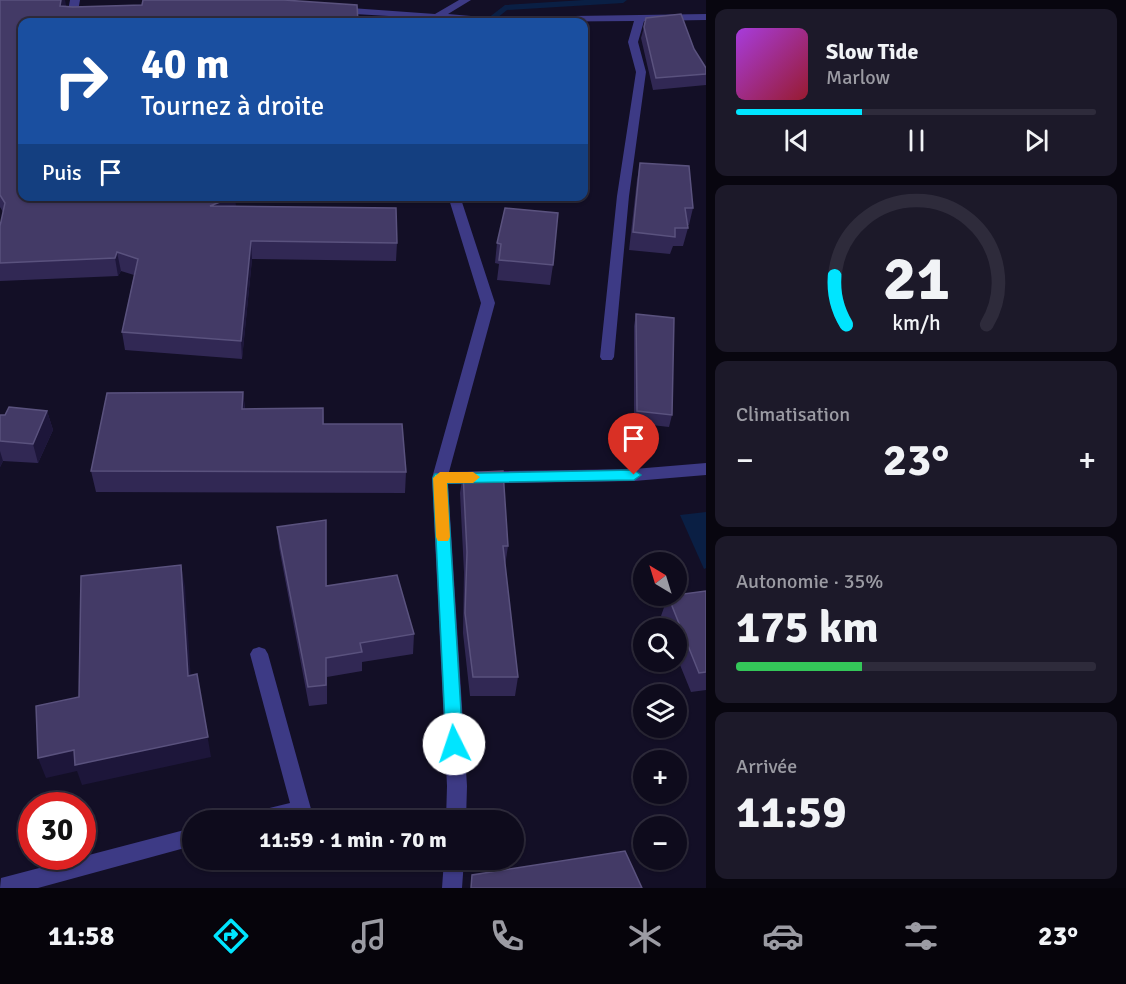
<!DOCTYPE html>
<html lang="fr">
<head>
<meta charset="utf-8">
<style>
  :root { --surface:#0e0b1c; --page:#1c1929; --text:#f1f3f6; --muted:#9b9ba3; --line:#2e2b3b; --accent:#00e5ff }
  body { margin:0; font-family:Signika,sans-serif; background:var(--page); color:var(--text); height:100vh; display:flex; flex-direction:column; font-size:22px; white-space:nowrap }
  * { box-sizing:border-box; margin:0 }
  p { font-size:20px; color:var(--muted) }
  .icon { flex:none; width:33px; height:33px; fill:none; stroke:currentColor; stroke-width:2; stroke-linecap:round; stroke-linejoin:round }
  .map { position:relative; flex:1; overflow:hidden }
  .sheet { display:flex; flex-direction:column; gap:9px; padding:9px; background:#08060f; width:420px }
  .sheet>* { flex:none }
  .top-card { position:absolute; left:18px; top:18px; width:570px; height:183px; border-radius:12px; box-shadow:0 2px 4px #0004,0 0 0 2px var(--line); background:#1a4fa0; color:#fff; overflow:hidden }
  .needle { width:39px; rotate:322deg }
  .buttons { position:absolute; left:633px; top:552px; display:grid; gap:12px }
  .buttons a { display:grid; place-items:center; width:54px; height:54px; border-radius:50%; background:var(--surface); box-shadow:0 2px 4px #0004,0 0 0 2px var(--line); font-size:30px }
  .speed { position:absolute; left:18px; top:792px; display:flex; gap:12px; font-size:30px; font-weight:700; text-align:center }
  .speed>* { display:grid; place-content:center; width:78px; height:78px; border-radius:50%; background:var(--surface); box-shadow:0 2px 4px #0004,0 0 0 2px var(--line); line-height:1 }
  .speed .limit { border:9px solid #d22; background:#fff; color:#111 }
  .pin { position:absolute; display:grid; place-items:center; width:51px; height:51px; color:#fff; margin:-62px -26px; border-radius:50% 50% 50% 0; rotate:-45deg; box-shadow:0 0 6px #0007 }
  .pin .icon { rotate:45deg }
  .me { position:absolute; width:66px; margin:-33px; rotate:356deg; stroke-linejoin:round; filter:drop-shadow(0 0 4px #0008) }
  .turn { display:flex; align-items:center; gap:21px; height:126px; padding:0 24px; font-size:27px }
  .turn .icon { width:78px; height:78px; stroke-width:2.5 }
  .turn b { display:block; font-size:42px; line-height:51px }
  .then { display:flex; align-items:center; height:57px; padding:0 24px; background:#0003; gap:12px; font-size:22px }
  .big { font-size:45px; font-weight:800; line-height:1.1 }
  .sheet .tile { flex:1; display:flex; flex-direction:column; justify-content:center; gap:9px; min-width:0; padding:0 21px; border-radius:12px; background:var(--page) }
  .sheet .dial { align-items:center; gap:0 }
  .dial svg { height:156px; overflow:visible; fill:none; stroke:var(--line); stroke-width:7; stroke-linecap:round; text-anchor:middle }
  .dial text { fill:var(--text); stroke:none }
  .song { display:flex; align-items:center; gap:18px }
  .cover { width:72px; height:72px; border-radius:9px; background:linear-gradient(135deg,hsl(280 70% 55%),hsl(350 70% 35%)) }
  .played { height:6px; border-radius:3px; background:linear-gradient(90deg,var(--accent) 35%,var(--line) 35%) }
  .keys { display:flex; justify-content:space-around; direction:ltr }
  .heat { display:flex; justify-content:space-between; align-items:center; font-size:33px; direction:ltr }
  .charge { height:9px; border-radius:4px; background:linear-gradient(90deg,#34c759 35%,var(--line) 0) }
  .trip { position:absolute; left:182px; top:810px; width:342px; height:60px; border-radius:30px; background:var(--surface); box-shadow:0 2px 4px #0004,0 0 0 2px var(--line); font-weight:800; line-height:60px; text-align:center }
  .dock { display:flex; height:96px; justify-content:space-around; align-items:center; background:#06040b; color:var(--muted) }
  .dock .icon { width:42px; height:42px }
  .dock .selected { color:var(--accent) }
  .dock b { font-size:27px; color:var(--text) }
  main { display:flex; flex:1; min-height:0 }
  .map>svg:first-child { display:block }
  .water { fill:#0a1f44 }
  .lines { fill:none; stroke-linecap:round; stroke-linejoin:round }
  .stream { fill:#0a1f44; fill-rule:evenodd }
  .minor { fill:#3d3a85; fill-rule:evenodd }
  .major { fill:#c25bff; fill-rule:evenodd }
  .wall { fill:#312854 }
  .shaded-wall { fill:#1d163a }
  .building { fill:#433a66; stroke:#5a527e; stroke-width:1.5 }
  .route { fill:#00e5ff; stroke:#0095a6; stroke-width:1.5 }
  .slow { fill:#f59e0b }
</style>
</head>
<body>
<main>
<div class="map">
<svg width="706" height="888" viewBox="0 0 706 888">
  <rect width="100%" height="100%" fill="#130f26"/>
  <path class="water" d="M706 512V568L704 569 680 515Z"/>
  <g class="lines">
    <path class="stream" d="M584 0H627L623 3 507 10 492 22H483L505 5Z"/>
    <path class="minor" d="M70 0H80L76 22H66Z
      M459 0H471L448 14 471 16 475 17V21L337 13 332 10 337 7 435 14Z
      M706 14V20L644 21 638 42 646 72 629 196 614 357 612 360H602L600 357 617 196 636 72 628 42 634 21 498 22 506 17Z
      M448 196H460L495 303 449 472 634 469 706 463V475L634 481 448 484 467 786 466 820H446L447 786 432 478 481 303Z
      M259 647 265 649 268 654 311 809 308 815 291 820H246L249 813 290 803 250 654 253 649Z
      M192 828V846L38 888H0L1 878Z
      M444 860H464L462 888H442Z"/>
    <path class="major" d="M467 17H506L511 20 508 22H471L467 21Z"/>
  </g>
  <path class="wall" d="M0 0 66 5V7H73L284 0 22 22V196L236 206 397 243 396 261 252 259 242 359 125 350 122 332 134 275 121 271 118 276 0 281V226L3 212 0 207Z
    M644 27 694 49 706 68V85L653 90 641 38Z
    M640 163 693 208 689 225H687L688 228 683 246H673L670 254 629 250 637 180Z
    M505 208 553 265 550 285 497 280 499 264 495 263 497 243Z
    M636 314 672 415 669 427 634 423V326Z
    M243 392 245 409 323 408 324 424 406 472 405 493 96 492 91 471Z
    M47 411 53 430 38 463 3 461 0 467V415H5Z
    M463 473 508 546 505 566 518 677 515 696H470L463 633 464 572 460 493Z
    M277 527 326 541 327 586 414 634 413 654 362 662V671L327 677V704L309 706 279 547Z
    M706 591V690L691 692 676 655V628H666L661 616 668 596Z"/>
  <path class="shaded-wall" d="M61 0H65L66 5 63 22 60 6Z
    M235 197 237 215 210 206Z
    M251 241 252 259 242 359 241 341Z
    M117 252 121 271 118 276 115 258Z
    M243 392 245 413 242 409Z
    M47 411 53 430 38 463 33 444Z
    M0 451 3 461 0 467Z
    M181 565 185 587 192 697 188 676Z
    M197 674 211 757 82 785 77 771 46 778 38 758 74 750Z"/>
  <path class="building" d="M0 0H61L60 6 73 7 142 5 143 0H284L357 5 358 22H22V196H235L210 206 396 208 397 243 251 241 241 341 122 332 138 259 117 252 115 258 0 263V226L5 203 0 195Z
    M681 14 694 49 706 68V74L656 78 644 27 646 18Z
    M640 163 689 166 693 208H685L688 228H675V237L633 232Z
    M505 208 558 213 553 265 499 260 501 244 497 243Z
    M636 314 674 318 672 415 637 411Z
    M243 392 242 409 323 408V424H402L406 472 91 471 107 393Z
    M9 407 47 411 33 444 0 441V415H5Z
    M503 471 508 546H503L518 677H473L465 613 467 552 463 473Z
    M326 520V586L397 575 414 634 360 643 362 652 326 658V685L308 687 277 527Z
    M181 565 188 676 197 674 208 737 75 765 74 750 38 758 36 706 79 697 81 576Z
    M706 591V672L699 673 668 596Z
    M625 851 642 888H471L472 875Z"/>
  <path class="route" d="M634 470 641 475 634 480 447 483 463 744 460 750 454 752 449 750 446 744 433 478 435 474Z"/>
  <path class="slow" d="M440 472H473L480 477 473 483H447L450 537 448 541H438L436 537 433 478Z"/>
</svg>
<div class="buttons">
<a><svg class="needle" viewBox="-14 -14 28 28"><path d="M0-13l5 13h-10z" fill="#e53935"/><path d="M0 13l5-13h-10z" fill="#9b9ba3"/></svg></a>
<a><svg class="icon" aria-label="search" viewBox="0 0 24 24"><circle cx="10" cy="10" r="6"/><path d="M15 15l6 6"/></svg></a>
<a><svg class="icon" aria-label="layers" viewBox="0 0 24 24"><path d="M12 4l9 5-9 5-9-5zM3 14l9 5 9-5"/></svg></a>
<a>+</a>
<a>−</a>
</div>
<div class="speed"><div class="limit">30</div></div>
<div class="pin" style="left:634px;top:475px;background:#d93025"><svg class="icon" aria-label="arrive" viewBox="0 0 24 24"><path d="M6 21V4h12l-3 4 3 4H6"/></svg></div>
<svg class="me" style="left:454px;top:744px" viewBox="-20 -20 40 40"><circle r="19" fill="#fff"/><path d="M0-13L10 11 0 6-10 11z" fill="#00e5ff"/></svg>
<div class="trip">11:59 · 1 min · 70 m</div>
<div class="top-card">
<div class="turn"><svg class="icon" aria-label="right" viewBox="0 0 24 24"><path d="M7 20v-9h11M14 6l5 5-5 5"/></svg><div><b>40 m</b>Tournez à droite</div></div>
<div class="then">Puis<svg class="icon" aria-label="arrive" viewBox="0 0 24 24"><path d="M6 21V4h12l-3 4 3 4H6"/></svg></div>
</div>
</div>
<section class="sheet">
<div class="tile">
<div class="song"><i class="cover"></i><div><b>Slow Tide</b><p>Marlow</p></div></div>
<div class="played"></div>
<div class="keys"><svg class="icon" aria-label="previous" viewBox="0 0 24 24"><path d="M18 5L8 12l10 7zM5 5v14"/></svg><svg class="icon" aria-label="pause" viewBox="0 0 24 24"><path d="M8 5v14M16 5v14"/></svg><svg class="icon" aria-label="next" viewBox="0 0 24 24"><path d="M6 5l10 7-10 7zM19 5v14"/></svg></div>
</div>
<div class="tile dial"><svg viewBox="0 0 100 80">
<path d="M14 69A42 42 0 1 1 86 69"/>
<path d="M14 69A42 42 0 0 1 8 44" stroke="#00e5ff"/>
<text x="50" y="56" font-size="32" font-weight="700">21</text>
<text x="50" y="72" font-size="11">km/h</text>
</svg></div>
<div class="tile"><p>Climatisation</p>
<div class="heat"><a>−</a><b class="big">23°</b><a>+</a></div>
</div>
<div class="tile"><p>Autonomie · 35%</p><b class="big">175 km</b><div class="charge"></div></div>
<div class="tile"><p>Arrivée</p><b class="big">11:59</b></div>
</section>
</main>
<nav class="dock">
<b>11:58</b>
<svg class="icon selected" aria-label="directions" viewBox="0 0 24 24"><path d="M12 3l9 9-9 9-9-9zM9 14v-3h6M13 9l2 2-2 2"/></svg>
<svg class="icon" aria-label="music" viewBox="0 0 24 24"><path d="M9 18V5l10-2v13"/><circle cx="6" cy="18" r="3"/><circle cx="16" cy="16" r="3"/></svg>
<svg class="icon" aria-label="phone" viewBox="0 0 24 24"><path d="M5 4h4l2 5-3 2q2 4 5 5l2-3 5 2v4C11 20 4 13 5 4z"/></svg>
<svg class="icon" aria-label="climate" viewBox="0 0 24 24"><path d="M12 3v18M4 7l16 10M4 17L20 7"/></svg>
<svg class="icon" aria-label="car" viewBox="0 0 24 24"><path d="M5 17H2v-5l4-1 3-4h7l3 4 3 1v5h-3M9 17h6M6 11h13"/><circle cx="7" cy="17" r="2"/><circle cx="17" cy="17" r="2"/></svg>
<svg class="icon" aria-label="filters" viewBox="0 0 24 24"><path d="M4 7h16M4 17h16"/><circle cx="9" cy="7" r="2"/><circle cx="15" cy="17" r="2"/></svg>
<b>23°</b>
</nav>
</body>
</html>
